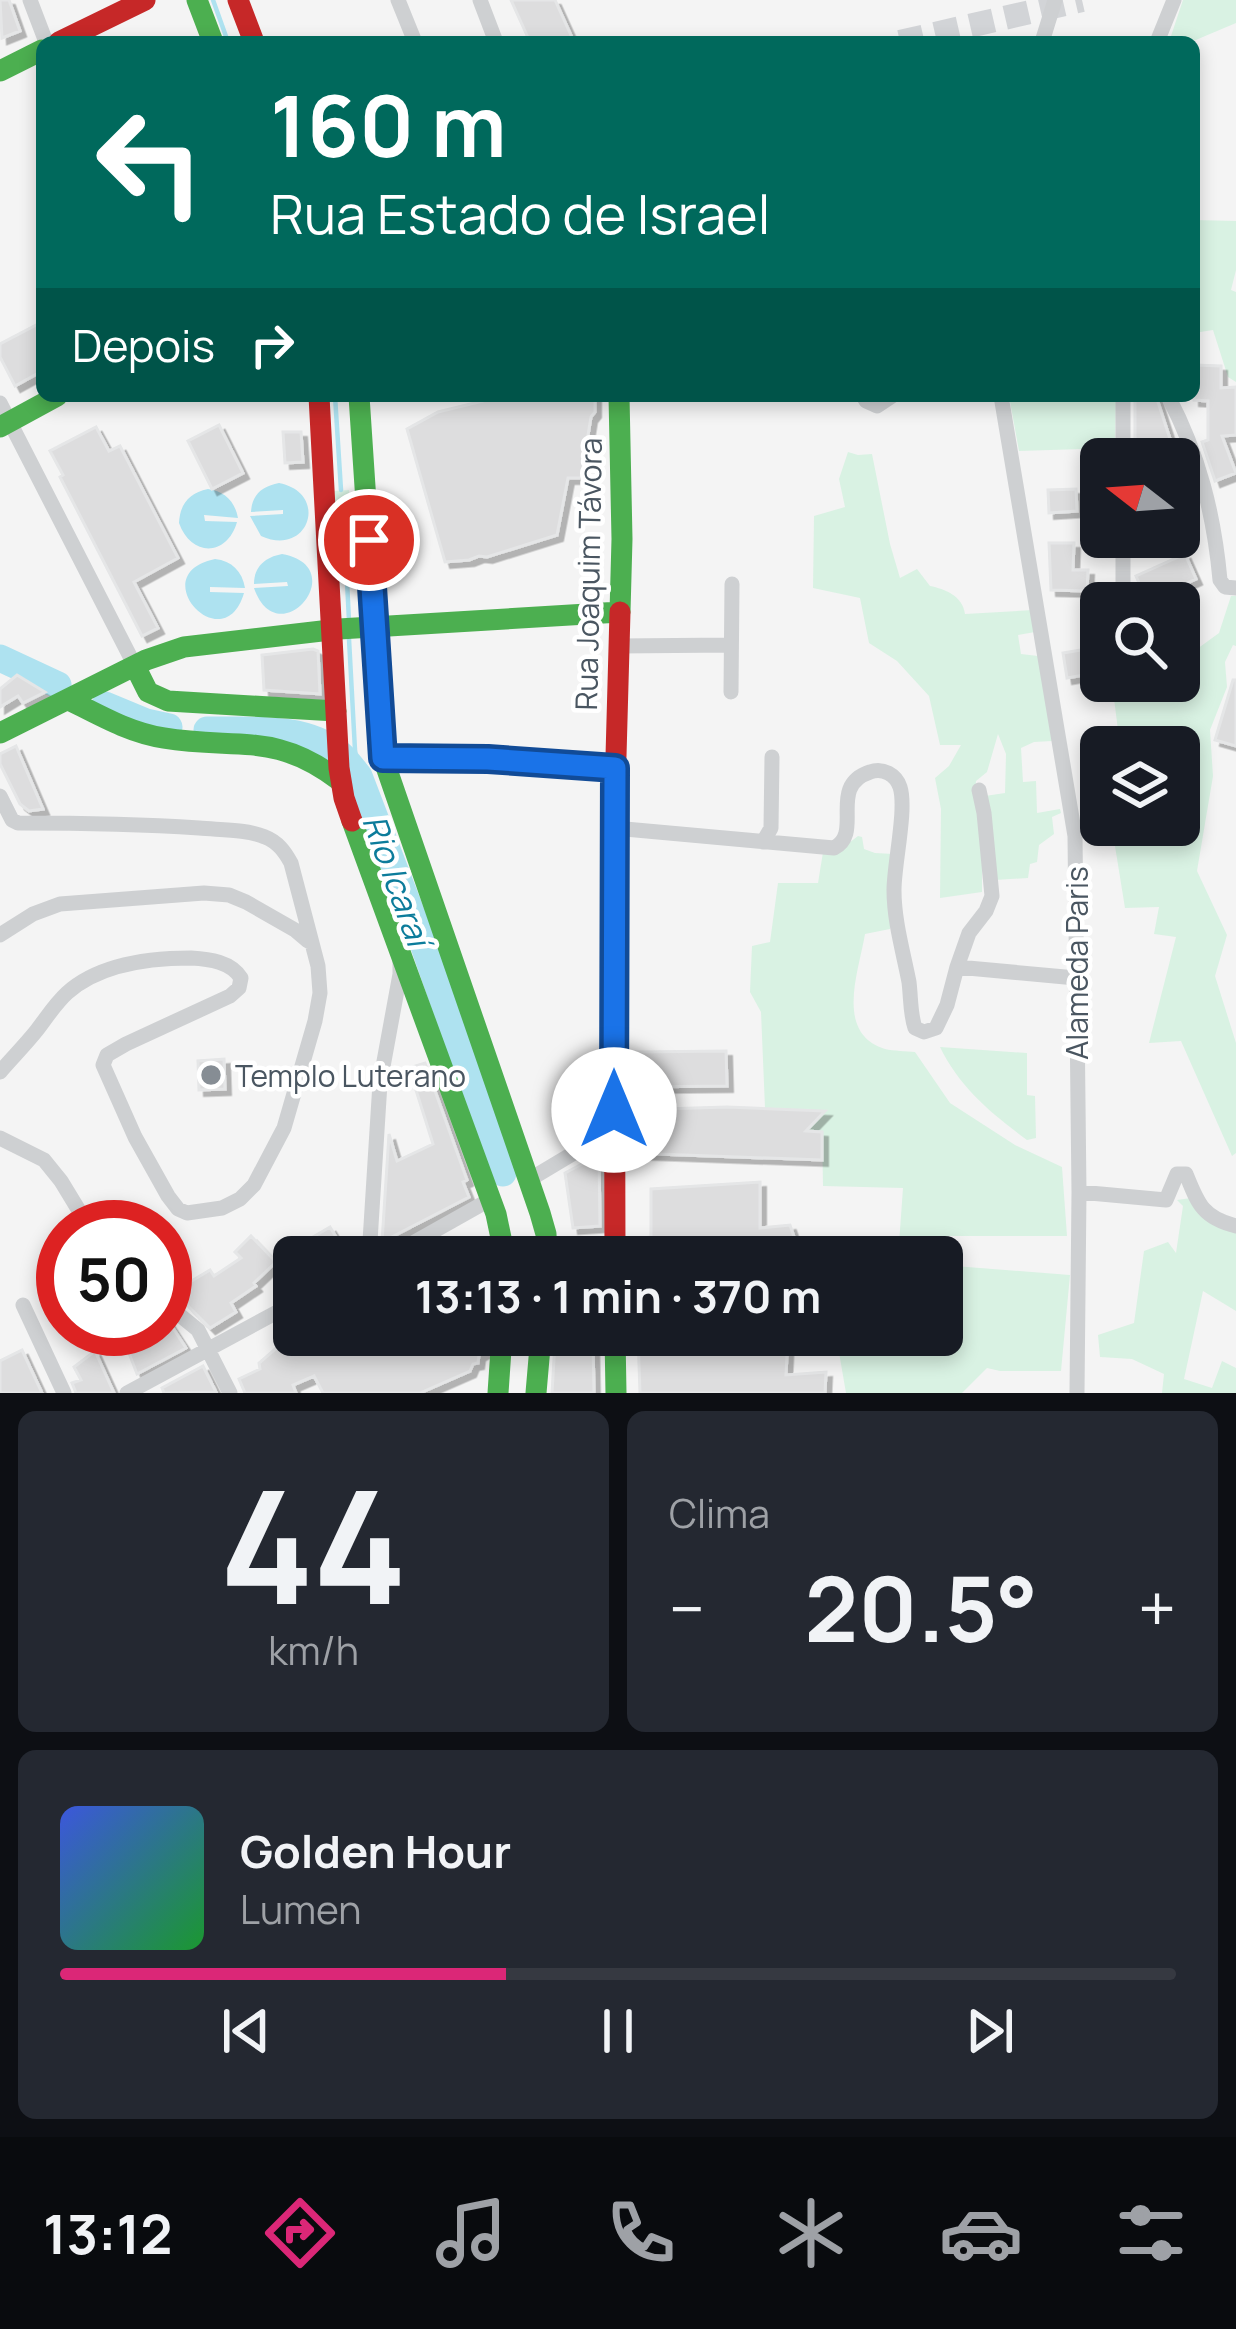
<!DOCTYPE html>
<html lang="pt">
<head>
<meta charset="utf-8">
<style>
  :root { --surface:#171b24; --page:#242831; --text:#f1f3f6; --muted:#9ea1a6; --line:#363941; --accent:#db2777 }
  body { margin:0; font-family:Manrope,sans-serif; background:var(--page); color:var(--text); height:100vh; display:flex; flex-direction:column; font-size:45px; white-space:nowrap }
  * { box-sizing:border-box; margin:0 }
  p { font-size:39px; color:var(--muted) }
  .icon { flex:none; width:66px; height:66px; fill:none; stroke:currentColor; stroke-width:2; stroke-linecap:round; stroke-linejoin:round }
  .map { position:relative; height:1393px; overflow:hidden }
  .sheet { display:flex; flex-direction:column; gap:18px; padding:18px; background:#0d0f14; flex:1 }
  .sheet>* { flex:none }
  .banner { position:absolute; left:36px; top:36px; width:1164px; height:366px; border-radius:18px; box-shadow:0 6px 18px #0003; background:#00695c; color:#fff; overflow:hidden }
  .needle { width:78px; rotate:287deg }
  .tools { position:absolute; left:1080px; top:438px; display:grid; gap:24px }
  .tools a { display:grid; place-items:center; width:120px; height:120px; border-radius:18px; background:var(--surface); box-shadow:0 6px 18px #0003; font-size:60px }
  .speed { position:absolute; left:36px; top:1200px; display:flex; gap:24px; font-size:60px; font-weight:700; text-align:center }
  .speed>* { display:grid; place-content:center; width:156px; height:156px; border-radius:50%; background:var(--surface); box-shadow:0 6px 18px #0003; line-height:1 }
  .speed .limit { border:18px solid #d22; background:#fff; color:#111 }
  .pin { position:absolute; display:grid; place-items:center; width:102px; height:102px; color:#fff; margin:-51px; border:6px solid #fff; border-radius:50%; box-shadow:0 3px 12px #0007 }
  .me { position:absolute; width:132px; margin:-66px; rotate:0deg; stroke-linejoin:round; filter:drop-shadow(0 0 9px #0008) }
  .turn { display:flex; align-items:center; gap:42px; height:252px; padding:0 36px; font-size:54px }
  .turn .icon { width:156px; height:156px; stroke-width:2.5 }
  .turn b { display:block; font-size:84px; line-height:102px }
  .then { display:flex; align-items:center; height:114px; padding:0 36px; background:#0003; gap:24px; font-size:45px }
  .big { font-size:90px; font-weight:700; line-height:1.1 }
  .sheet .widget { flex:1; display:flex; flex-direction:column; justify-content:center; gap:18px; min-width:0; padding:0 42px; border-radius:18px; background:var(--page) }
  .sheet .dial { align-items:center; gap:0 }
  .dial b { font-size:156px; line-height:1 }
  .song { display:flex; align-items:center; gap:36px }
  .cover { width:144px; height:144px; border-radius:18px; background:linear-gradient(135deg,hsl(230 70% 55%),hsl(130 70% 35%)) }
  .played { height:12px; border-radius:6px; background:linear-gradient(90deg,var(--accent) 40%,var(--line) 40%) }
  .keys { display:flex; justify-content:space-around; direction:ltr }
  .heat { display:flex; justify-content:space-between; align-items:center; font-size:66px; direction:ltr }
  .sheet .tiles { flex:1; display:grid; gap:18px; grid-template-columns:1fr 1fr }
  .widget:last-child { grid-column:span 2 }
  .trip { position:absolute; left:273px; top:1236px; width:690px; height:120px; border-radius:18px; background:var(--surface); box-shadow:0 6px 18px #0003; font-weight:700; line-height:120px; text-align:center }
  .dock { display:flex; height:192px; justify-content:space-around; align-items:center; background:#090b0e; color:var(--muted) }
  .dock .icon { width:84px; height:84px }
  .dock .selected { color:var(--accent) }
  .dock b { font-size:54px; color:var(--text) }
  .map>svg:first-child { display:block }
  .green { fill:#d9f2e3 }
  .water { fill:#aee2f0 }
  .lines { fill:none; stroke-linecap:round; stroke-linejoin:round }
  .stream { stroke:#aee2f0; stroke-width:4.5 }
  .river { stroke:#aee2f0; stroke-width:27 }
  .building { fill:#ddddde; stroke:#e5e6e7; stroke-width:3; filter:url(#shadow) }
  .primary-tunnel { stroke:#d2d4d7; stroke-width:24; stroke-dasharray:24 12; stroke-linecap:butt }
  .street { stroke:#ced0d2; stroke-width:15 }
  .fast { stroke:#4caf50; stroke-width:21 }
  .jam { stroke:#c62828; stroke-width:21 }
  .route-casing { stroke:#114b97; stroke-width:30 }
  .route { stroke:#1a73e8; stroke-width:21 }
  .poi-dot { fill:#868d94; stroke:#fff; stroke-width:4.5 }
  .labels { text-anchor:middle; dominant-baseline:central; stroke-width:9; stroke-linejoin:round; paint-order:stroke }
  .street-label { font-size:30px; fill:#4a5661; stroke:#fff }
  .poi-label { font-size:30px; fill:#4a5661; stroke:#fff; text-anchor:start }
  .water-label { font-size:33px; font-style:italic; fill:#0c7c9b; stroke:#fff }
</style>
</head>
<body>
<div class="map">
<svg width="1236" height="1393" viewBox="0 0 1236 1393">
  <defs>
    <filter id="shadow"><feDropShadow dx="5.5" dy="5.5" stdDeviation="0" flood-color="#0004"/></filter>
  </defs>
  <rect width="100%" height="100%" fill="#f4f4f4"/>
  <path class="green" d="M1183 0H1236V23L1191 42H1169Z
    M1194 220 1236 221V270L1231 290 1236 292V382L1228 377 1213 330 1194 333Z
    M1009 396H1116L1115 448 1019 451Z
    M848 452 858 455 872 454 890 544 900 578 917 569 930 586C945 589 963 596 965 614L1033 610 1035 632 1018 635 1021 654 1038 656 1052 741 1034 742 1021 748 1023 782 1036 781 1037 813 1060 809 1061 813 1052 817 1054 834 1039 845 1037 862 1030 864 1028 878 995 880 985 796 1005 793 1006 754 998 734 987 772 976 781 975 795 982 822V892L940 898 941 809 935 778 949 766 961 745H940L929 696 897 661 869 643 860 598 813 588 814 516 845 507 839 479Z
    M349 490 353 561 337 562 333 491Z
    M1231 596H1236V646L1233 645 1225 662 1227 687 1210 730 1213 776 1197 871 1227 935 1215 976 1236 1043V1153L1232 1156 1181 1041 1149 1043 1176 937 1154 934 1159 907 1125 908 1114 840V825H1179V747H1101V778L1090 774 1093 751 1118 730 1113 691 1119 681H1179V638L1197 649 1219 633Z
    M858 836 862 837 864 849 875 853 894 854 890 929 865 934C859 971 834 1033 885 1049 894 1051 906 1051 915 1052L950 1103 1015 1145 1062 1167 1067 1236H930L928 1257H822L820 1241 899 1244 903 1188 823 1186 822 1132 806 1131 765 1108 761 1012 750 992 752 946 770 942 778 883H818L824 846H845Z
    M940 1047 1027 1053V1095L1035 1096 1036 1138 1027 1140C991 1113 960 1088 940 1047Z
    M1191 1198C1202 1219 1213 1224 1236 1229V1311L1203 1291 1184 1379 1212 1388 1222 1361 1236 1368V1393H1162L1164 1374 1132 1359 1100 1357 1098 1335 1134 1323 1144 1251 1168 1242 1176 1253 1183 1206 1177 1200Z
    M942 1265 1070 1275 1061 1371H1000L987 1368 962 1393H846L836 1335H942Z"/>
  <path class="water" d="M279 483C330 493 309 558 261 536L250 516 283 514V510L251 512C252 494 263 486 279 483Z
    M208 489C224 491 235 501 238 518L204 515 205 521 237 522C227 557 191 557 179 523 180 504 189 493 208 489Z
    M282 554C354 567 278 657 254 588L288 586 287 582 254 584C254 566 266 557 282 554Z
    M215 559C232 561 242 571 245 588L210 587V592L244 593C224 662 142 574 215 559Z"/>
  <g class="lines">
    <path class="stream" d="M213 0 228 42
      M335 396 341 490
      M346 561 349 621
      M349 639 355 750 359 776"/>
    <path class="river" d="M0 658 58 685
      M105 705 146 722 169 727
      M207 730C249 731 305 724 340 754 347 760 353 769 359 776L424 946 503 1173"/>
  </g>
  <path class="building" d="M0 0H9L20 31 2 38Z
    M511 0H555L574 42H530Z
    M42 322V371L15 386 0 357V344Z
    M1194 365 1221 366V388L1236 387V435L1222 436 1236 473 1215 481 1202 442 1208 440V401L1194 400Z
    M503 396H595V412L591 417 581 478H568L557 535 487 557 479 556 469 560 445 562 407 429 438 412Z
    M1135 396H1156L1172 445 1135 443Z
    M219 425 243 473 212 489 188 441Z
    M96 427 109 451 120 446 178 558 134 582 158 628 142 636 60 477 63 475 50 451Z
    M283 432H301L303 462 285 463Z
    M1076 489 1077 511 1049 513 1048 490Z
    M1049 543H1074L1073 570H1088L1087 591 1051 590Z
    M1185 554 1196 579 1147 601 1136 576Z
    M1099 647 1101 672 1067 678 1063 653Z
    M313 649 318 651 320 694 264 690 262 655Z
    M17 675 45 692 23 703 18 696 0 707V689Z
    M1233 680H1236V746L1215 740Z
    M16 746 43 809 29 811 20 804 0 764V754Z
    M726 1051 727 1086 636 1087V1052Z
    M224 1059 225 1089 199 1090 198 1061Z
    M425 1063 467 1180 463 1182 469 1197 382 1242 389 1134 397 1161 433 1144 409 1068Z
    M727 1107 825 1111 806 1131 822 1132V1160L630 1153V1110Z
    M599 1155 600 1226 573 1228 565 1173Z
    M760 1182V1228L790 1225 799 1252 733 1257H636V1239L651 1237V1189Z
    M330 1227 348 1257H294V1283L279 1257Z
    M251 1236 276 1262 254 1283 256 1286 231 1303 236 1312 210 1328 189 1307 178 1289 210 1270 214 1276 241 1258 235 1252Z
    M169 1322 186 1348 137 1374 124 1340 148 1329H165V1325Z
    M310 1335H487L480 1344 484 1352 479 1355 478 1363 473 1364 470 1371 420 1393H323L314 1376 293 1385 296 1393H245L239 1379 260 1369 259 1363 288 1338 295 1343Z
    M638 1335H788L786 1375 826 1372 825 1393H640Z
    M593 1341 594 1393H552L555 1342Z
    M22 1350 42 1393H0V1361Z
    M95 1351 114 1393H76L72 1383 81 1380 74 1367Z
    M203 1366 216 1392 164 1393 162 1388Z"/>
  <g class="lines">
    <path class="primary-tunnel" d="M900 42 1082 0"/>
    <path class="street" d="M30 0 46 42
      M398 0 415 42
      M480 0 496 42
      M1042 42 1055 0
      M1157 42 1174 0
      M863 396 866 401 877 406 892 396
      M1001 396 1075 836 1079 1192 1077 1393
      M1123 396V459
      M1168 396C1199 455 1214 514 1220 580L1225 587 1236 588
      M0 403 135 666
      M1123 537V603
      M619 646 731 645
      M731 692 732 584
      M383 758 487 759 615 768
      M0 796 12 820 18 823C78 823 139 824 199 828 220 830 246 829 265 837 278 842 285 852 291 863L318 966 320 993 315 1021 284 1128 254 1185 240 1199 222 1208 187 1213 178 1209 168 1196 135 1137 103 1065 107 1055 126 1044 230 996 239 988 241 978C231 962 210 959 191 958 149 958 99 964 67 993 55 1004 47 1017 37 1030 26 1044 12 1058 0 1072
      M614 828 834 848C864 833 827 786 870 772 883 767 896 775 900 787 907 809 894 864 894 890 894 921 903 951 909 982 911 998 910 1013 915 1028L924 1032 936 1028 947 1005 957 967 1076 978
      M763 842 771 828 772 757
      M0 935 33 914 60 904 204 893 229 895 246 902 295 930 308 941
      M957 967 969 933 986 911 992 896 984 813 979 790
      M0 1138 44 1160 61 1181 89 1227
      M527 1181 614 1129
      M1079 1192 1166 1200 1177 1174H1186C1198 1204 1203 1218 1236 1226
      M369 1257 380 1083 400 974V959
      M388 1257 491 1199
      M165 1303 198 1330 230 1393
      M23 1305 64 1393
      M127 1393 294 1303"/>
    <path class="fast" d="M197 0 213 42
      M0 71 42 50
      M359 396 383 758 540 1213 546 1234 547 1257
      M0 427 57 396
      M135 666 148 692 168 701 336 711
      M69 700C99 715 130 733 164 738 237 750 275 731 340 781
      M0 733 146 660 184 647 339 629 620 612 622 539 619 396
      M352 821 496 1214 505 1257
      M615 1335 616 1393
      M498 1393 502 1335
      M536 1393 541 1335"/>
    <path class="jam" d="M238 0 254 42
      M59 42 145 0
      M319 396 339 768 344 798 352 821
      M615 1257 614 828 620 612"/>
  </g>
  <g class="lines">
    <g class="route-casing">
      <path id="route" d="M369 540 383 758 488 759 615 768 614 1110"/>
    </g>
    <use href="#route" class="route"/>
  </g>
  <circle class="poi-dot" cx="211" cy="1075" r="12"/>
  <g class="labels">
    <g class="street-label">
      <text transform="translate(588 574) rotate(-89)">Rua Joaquim Távora</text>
      <text transform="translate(1076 963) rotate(-90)">Alameda Paris</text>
    </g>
    <g class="poi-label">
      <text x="235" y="1075">Templo Luterano</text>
    </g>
    <g class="water-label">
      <text transform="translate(397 880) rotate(70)">Rio Icaraí</text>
    </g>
  </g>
</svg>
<div class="tools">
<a><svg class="needle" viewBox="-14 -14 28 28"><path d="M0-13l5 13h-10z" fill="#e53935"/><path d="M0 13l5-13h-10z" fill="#9ea1a6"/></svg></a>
<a><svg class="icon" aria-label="search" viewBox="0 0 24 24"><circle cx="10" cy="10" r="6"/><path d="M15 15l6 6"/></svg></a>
<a><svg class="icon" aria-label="layers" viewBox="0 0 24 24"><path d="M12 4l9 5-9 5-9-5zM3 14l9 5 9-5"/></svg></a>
</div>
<div class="speed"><div class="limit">50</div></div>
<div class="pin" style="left:369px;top:540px;background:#d93025"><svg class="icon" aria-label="arrive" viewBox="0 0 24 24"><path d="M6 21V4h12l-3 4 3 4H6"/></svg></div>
<svg class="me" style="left:614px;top:1110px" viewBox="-20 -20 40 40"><circle r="19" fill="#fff"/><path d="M0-13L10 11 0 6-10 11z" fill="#1a73e8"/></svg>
<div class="trip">13:13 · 1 min · 370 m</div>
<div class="banner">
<div class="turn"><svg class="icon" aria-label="left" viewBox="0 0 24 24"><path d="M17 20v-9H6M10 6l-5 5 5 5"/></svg><div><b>160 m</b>Rua Estado de Israel</div></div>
<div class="then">Depois<svg class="icon" aria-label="right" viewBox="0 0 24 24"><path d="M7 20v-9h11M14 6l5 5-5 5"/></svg></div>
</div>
</div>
<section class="sheet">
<div class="tiles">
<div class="widget dial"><b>44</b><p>km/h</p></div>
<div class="widget"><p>Clima</p>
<div class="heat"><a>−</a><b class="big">20.5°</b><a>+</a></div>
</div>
<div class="widget">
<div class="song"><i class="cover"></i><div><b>Golden Hour</b><p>Lumen</p></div></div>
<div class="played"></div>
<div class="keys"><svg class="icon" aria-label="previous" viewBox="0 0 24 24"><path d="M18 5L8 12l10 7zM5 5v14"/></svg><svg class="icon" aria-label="pause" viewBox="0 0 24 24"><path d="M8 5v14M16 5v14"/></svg><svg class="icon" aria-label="next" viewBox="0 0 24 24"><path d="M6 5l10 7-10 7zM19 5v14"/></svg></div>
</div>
</div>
</section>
<nav class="dock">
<b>13:12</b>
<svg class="icon selected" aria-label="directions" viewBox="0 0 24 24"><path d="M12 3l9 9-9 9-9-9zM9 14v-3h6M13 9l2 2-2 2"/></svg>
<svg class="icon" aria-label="music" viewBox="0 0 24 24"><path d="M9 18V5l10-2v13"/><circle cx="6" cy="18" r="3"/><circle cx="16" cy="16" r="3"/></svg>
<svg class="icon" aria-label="phone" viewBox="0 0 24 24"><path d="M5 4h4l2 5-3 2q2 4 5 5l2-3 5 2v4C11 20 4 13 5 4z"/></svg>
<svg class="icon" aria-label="climate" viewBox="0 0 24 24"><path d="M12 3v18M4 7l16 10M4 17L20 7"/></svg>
<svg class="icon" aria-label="car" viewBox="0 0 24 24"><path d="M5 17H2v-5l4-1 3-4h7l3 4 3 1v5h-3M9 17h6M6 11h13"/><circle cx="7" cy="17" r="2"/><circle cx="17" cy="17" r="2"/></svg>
<svg class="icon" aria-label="filters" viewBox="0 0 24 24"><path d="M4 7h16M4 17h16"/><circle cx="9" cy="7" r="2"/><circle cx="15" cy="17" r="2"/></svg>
</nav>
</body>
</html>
